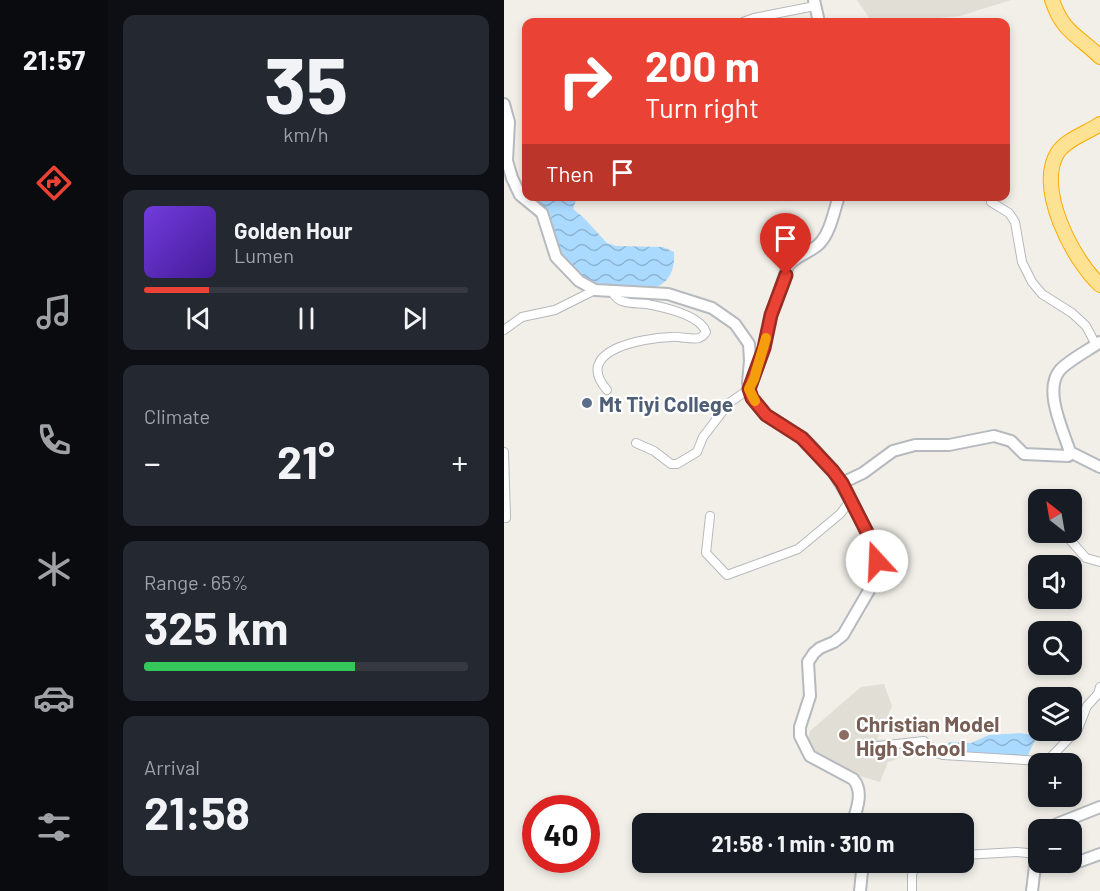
<!DOCTYPE html>
<html lang="en">
<head>
<meta charset="utf-8">
<style>
  :root { --surface:#171b24; --page:#242831; --text:#f1f3f6; --muted:#9ea1a6; --line:#363941; --accent:#ea4335 }
  body { margin:0; font-family:Barlow,sans-serif; background:var(--page); color:var(--text); height:100vh; display:flex; flex-direction:column; font-size:22px; white-space:nowrap }
  * { box-sizing:border-box; margin:0 }
  p { font-size:20px; color:var(--muted) }
  .icon { flex:none; width:33px; height:33px; fill:none; stroke:currentColor; stroke-width:2; stroke-linecap:round; stroke-linejoin:round }
  .map { position:relative; flex:1; overflow:hidden }
  .side { display:flex; flex-direction:column; gap:15px; padding:15px; background:#0d0f14; width:396px }
  .side>* { flex:none }
  .top-card { position:absolute; left:18px; top:18px; width:488px; height:183px; border-radius:12px; box-shadow:0 3px 9px #0003; background:#ea4335; color:#fff; overflow:hidden }
  .needle { width:39px; rotate:329deg }
  .tools { position:absolute; left:524px; top:489px; display:grid; gap:12px }
  .tools a { display:grid; place-items:center; width:54px; height:54px; border-radius:12px; background:var(--surface); box-shadow:0 3px 9px #0003; font-size:30px }
  .speed { position:absolute; left:18px; top:795px; display:flex; gap:12px; font-size:30px; font-weight:700; text-align:center }
  .speed>* { display:grid; place-content:center; width:78px; height:78px; border-radius:50%; background:var(--surface); box-shadow:0 3px 9px #0003; line-height:1 }
  .speed .limit { border:9px solid #d22; background:#fff; color:#111 }
  .pin { position:absolute; display:grid; place-items:center; width:51px; height:51px; color:#fff; margin:-62px -26px; border-radius:50% 50% 50% 0; rotate:-45deg; box-shadow:0 0 6px #0007 }
  .pin .icon { rotate:45deg }
  .me { position:absolute; width:66px; margin:-33px; rotate:340deg; stroke-linejoin:round; filter:drop-shadow(0 0 4px #0008) }
  .turn { display:flex; align-items:center; gap:21px; height:126px; padding:0 24px; font-size:27px }
  .turn .icon { width:78px; height:78px; stroke-width:2.5 }
  .turn b { display:block; font-size:42px; line-height:51px }
  .then { display:flex; align-items:center; height:57px; padding:0 24px; background:#0003; gap:12px; font-size:22px }
  .big { font-size:45px; font-weight:700; line-height:1.1 }
  .side .widget { flex:1; display:flex; flex-direction:column; justify-content:center; gap:9px; min-width:0; padding:0 21px; border-radius:12px; background:var(--page) }
  .side .dial { align-items:center; gap:0 }
  .dial b { font-size:78px; line-height:1 }
  .song { display:flex; align-items:center; gap:18px }
  .cover { width:72px; height:72px; border-radius:9px; background:linear-gradient(135deg,hsl(260 70% 55%),hsl(260 70% 35%)) }
  .played { height:6px; border-radius:3px; background:linear-gradient(90deg,var(--accent) 20%,var(--line) 20%) }
  .keys { display:flex; justify-content:space-around; direction:ltr }
  .heat { display:flex; justify-content:space-between; align-items:center; font-size:33px; direction:ltr }
  .charge { height:9px; border-radius:4px; background:linear-gradient(90deg,#34c759 65%,var(--line) 0) }
  .trip { position:absolute; left:128px; top:813px; width:342px; height:60px; border-radius:12px; background:var(--surface); box-shadow:0 3px 9px #0003; font-weight:700; line-height:60px; text-align:center }
  main { display:flex; flex:1; min-height:0 }
  .tabs { display:flex; flex-direction:column; width:108px; justify-content:space-around; align-items:center; background:#090b0e; color:var(--muted) }
  .tabs .icon { width:42px; height:42px }
  .tabs .on { color:var(--accent) }
  .tabs b { font-size:27px; color:var(--text) }
  .map>svg:first-child { display:block }
  .education { fill:#e1ded6 }
  .water { fill:url(#water-waves) }
  .lines { fill:none; stroke-linecap:round; stroke-linejoin:round }
  .street-casing { stroke:#b5b8bc; stroke-width:10 }
  .secondary-casing { stroke:#b6babf; stroke-width:14 }
  .highway-casing { stroke:#f9ab00; stroke-width:16 }
  .street { stroke:#fff; stroke-width:8 }
  .secondary { stroke:#fff; stroke-width:10 }
  .highway { stroke:#fde293; stroke-width:14 }
  .route-casing { stroke:#982c22; stroke-width:15 }
  .route { stroke:#ea4335; stroke-width:10 }
  .slow { stroke:#f59e0b; stroke-width:10 }
  .service-dot { fill:#5c6f8a; stroke:#fff; stroke-width:2 }
  .education-dot { fill:#8d6e63; stroke:#fff; stroke-width:2 }
  .labels { text-anchor:middle; dominant-baseline:central; stroke-width:4.5; stroke-linejoin:round; paint-order:stroke }
  .service-label { font-size:21px; font-weight:bold; fill:#4e5e75; stroke:#fff; text-anchor:start }
  .education-label { font-size:21px; font-weight:bold; fill:#785e54; stroke:#fff; text-anchor:start }
</style>
</head>
<body>
<main>
<nav class="tabs">
<b>21:57</b>
<svg class="icon on" aria-label="directions" viewBox="0 0 24 24"><path d="M12 3l9 9-9 9-9-9zM9 14v-3h6M13 9l2 2-2 2"/></svg>
<svg class="icon" aria-label="music" viewBox="0 0 24 24"><path d="M9 18V5l10-2v13"/><circle cx="6" cy="18" r="3"/><circle cx="16" cy="16" r="3"/></svg>
<svg class="icon" aria-label="phone" viewBox="0 0 24 24"><path d="M5 4h4l2 5-3 2q2 4 5 5l2-3 5 2v4C11 20 4 13 5 4z"/></svg>
<svg class="icon" aria-label="climate" viewBox="0 0 24 24"><path d="M12 3v18M4 7l16 10M4 17L20 7"/></svg>
<svg class="icon" aria-label="car" viewBox="0 0 24 24"><path d="M5 17H2v-5l4-1 3-4h7l3 4 3 1v5h-3M9 17h6M6 11h13"/><circle cx="7" cy="17" r="2"/><circle cx="17" cy="17" r="2"/></svg>
<svg class="icon" aria-label="filters" viewBox="0 0 24 24"><path d="M4 7h16M4 17h16"/><circle cx="9" cy="7" r="2"/><circle cx="15" cy="17" r="2"/></svg>
</nav>
<section class="side">
<div class="widget dial"><b>35</b><p>km/h</p></div>
<div class="widget">
<div class="song"><i class="cover"></i><div><b>Golden Hour</b><p>Lumen</p></div></div>
<div class="played"></div>
<div class="keys"><svg class="icon" aria-label="previous" viewBox="0 0 24 24"><path d="M18 5L8 12l10 7zM5 5v14"/></svg><svg class="icon" aria-label="pause" viewBox="0 0 24 24"><path d="M8 5v14M16 5v14"/></svg><svg class="icon" aria-label="next" viewBox="0 0 24 24"><path d="M6 5l10 7-10 7zM19 5v14"/></svg></div>
</div>
<div class="widget"><p>Climate</p>
<div class="heat"><a>−</a><b class="big">21°</b><a>+</a></div>
</div>
<div class="widget"><p>Range · 65%</p><b class="big">325 km</b><div class="charge"></div></div>
<div class="widget"><p>Arrival</p><b class="big">21:58</b></div>
</section>
<div class="map">
<svg width="596" height="891" viewBox="0 0 596 891">
  <defs>
    <pattern id="water-waves" width="16" height="10" patternUnits="userSpaceOnUse" patternTransform="scale(1.5)"><rect width="16" height="10" fill="#aadaff"/><path d="M0 5q4-4 8 0t8 0" fill="none" stroke="#8eb4d2"/></pattern>
  </defs>
  <rect width="100%" height="100%" fill="#f1efe8"/>
  <path class="education" d="M353 0H507L456 16 411 20 403 22H368Z
    M380 684 388 706 373 740 387 739 396 758 384 762 376 782 342 772 309 754 303 744 306 731 357 687Z"/>
  <path class="water" d="M22 179V196L73 197 69 209 79 217 103 243 112 246 159 247 170 252C173 301 125 290 91 290L50 255 43 231 16 188V181Z
    M516 733 533 736 523 757 441 752 445 742 467 743 485 735Z"/>
  <g class="lines">
    <g class="street-casing">
      <path id="street" d="M239 22 250 18 311 6
        M487 202 505 213 511 222 518 262 528 282 538 294 568 313 582 326 592 345
        M0 330 18 317 51 310 91 290
        M103 390C68 350 139 338 167 337 176 336 187 340 195 338 200 336 199 336 202 332 196 315 159 307 143 304 135 303 126 304 118 301 113 300 111 296 108 292
        M132 443 150 451 167 464H173L193 452 199 437 225 403 245 389
        M0 452 2 518
        M206 516 202 553 223 575 294 549 336 514 347 500
        M559 532 582 558 596 562
        M374 746 420 741 433 753 439 755 538 761 547 757 574 729 583 706 594 694 596 687
        M459 855 513 852 534 854
        M408 891V875L412 862"/>
    </g>
    <g class="secondary-casing">
      <path id="secondary" d="M310 0 315 22
        M0 104 5 122 3 161 8 178 16 195 38 213 52 257 75 281 91 290 164 294 208 308 231 324 245 344 246 361 244 383 248 398 262 415 299 438 309 448 329 471 351 508 370 546 373 561 367 587 339 635 330 642 316 648 310 653 304 662 306 696 296 727V736L306 756 349 779C360 791 353 809 348 824
        M596 342C585 350 565 360 556 370 539 390 559 430 566 452L596 467
        M247 386 260 348 267 315 284 266C292 255 306 253 315 244 326 234 330 211 335 196
        M338 483 359 473 389 451 411 445H445L490 436 507 441 520 454 564 456 566 452
        M549 830 553 824 596 807
        M567 862 577 861 596 854
        M356 891 359 862
        M528 891 531 866 558 862"/>
    </g>
    <g class="highway-casing">
      <path id="highway" d="M548 0C559 33 574 35 596 57
        M596 124C583 133 563 139 554 152 531 188 569 260 596 285"/>
    </g>
    <use href="#street" class="street"/>
    <use href="#secondary" class="secondary"/>
    <use href="#highway" class="highway"/>
  </g>
  <g class="lines">
    <g class="route-casing">
      <path id="route" d="M282 275 267 315 260 348 245 389 248 398 262 415 298 438 329 471 338 483 370 546 373 561"/>
    </g>
    <use href="#route" class="route"/>
    <path class="slow" d="M251 401 245 389 250 379 262 338"/>
  </g>
  <circle class="service-dot" cx="83" cy="403" r="6"/>
  <circle class="education-dot" cx="340" cy="735" r="6"/>
  <g class="labels">
    <g class="service-label">
      <text x="95" y="403">Mt Tiyi College</text>
    </g>
    <g class="education-label">
      <text x="352" y="723">Christian Model<tspan x="352" dy="24">High School</tspan></text>
    </g>
  </g>
</svg>
<div class="tools">
<a><svg class="needle" viewBox="-14 -14 28 28"><path d="M0-13l5 13h-10z" fill="#e53935"/><path d="M0 13l5-13h-10z" fill="#9ea1a6"/></svg></a>
<a><svg class="icon" aria-label="sound" viewBox="0 0 24 24"><path d="M4 9h4l5-4v14l-5-4H4zM17 9q2 3 0 6"/></svg></a>
<a><svg class="icon" aria-label="search" viewBox="0 0 24 24"><circle cx="10" cy="10" r="6"/><path d="M15 15l6 6"/></svg></a>
<a><svg class="icon" aria-label="layers" viewBox="0 0 24 24"><path d="M12 4l9 5-9 5-9-5zM3 14l9 5 9-5"/></svg></a>
<a>+</a>
<a>−</a>
</div>
<div class="speed"><div class="limit">40</div></div>
<div class="pin" style="left:282px;top:275px;background:#d93025"><svg class="icon" aria-label="arrive" viewBox="0 0 24 24"><path d="M6 21V4h12l-3 4 3 4H6"/></svg></div>
<svg class="me" style="left:373px;top:561px" viewBox="-20 -20 40 40"><circle r="19" fill="#fff"/><path d="M0-13L10 11 0 6-10 11z" fill="#ea4335"/></svg>
<div class="trip">21:58 · 1 min · 310 m</div>
<div class="top-card">
<div class="turn"><svg class="icon" aria-label="right" viewBox="0 0 24 24"><path d="M7 20v-9h11M14 6l5 5-5 5"/></svg><div><b>200 m</b>Turn right</div></div>
<div class="then">Then<svg class="icon" aria-label="arrive" viewBox="0 0 24 24"><path d="M6 21V4h12l-3 4 3 4H6"/></svg></div>
</div>
</div>
</main>
</body>
</html>
